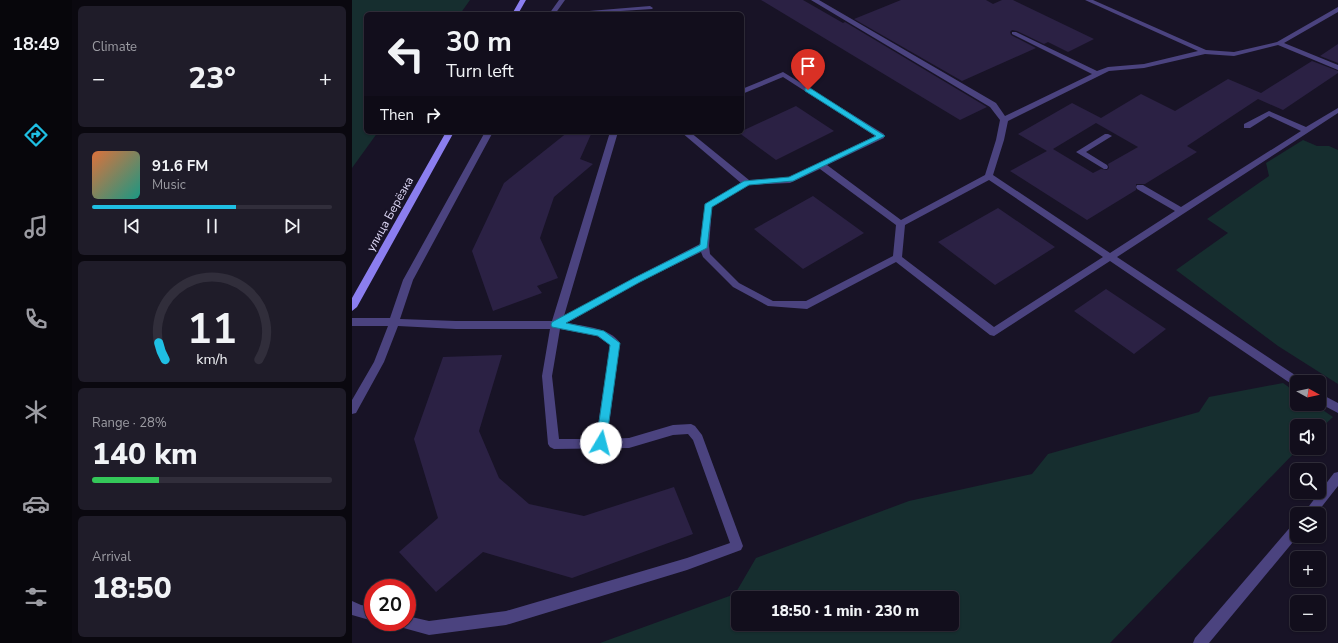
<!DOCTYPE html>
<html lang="en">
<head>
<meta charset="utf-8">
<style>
  :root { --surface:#120e1c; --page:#1f1c29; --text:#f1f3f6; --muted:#9c9ca3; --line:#312e3b; --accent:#1fbfe3 }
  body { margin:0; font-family:"Nunito Sans",sans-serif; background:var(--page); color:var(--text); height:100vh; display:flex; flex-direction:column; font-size:15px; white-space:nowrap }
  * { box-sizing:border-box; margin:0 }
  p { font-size:13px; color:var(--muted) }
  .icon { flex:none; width:22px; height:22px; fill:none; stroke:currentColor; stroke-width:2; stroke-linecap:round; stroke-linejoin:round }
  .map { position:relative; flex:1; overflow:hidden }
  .details { display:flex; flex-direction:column; gap:6px; padding:6px; background:#0a080f; width:280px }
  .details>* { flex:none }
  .top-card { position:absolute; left:12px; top:12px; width:380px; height:122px; border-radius:6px; box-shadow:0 1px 3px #0004,0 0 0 1px var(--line); background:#120e1c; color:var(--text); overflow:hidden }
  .needle { width:26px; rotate:98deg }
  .controls { position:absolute; left:938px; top:375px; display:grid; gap:8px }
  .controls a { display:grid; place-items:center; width:36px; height:36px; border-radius:6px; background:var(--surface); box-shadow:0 1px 3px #0004,0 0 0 1px var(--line); font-size:20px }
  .speed { position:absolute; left:12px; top:579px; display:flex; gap:8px; font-size:20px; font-weight:700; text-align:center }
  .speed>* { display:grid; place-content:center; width:52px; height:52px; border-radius:50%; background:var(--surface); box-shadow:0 1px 3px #0004,0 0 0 1px var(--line); line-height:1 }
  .speed .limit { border:6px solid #d22; background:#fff; color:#111 }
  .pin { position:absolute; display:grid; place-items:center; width:34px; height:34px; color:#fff; margin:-41px -17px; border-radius:50% 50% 50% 0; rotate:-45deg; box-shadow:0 0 4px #0007 }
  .pin .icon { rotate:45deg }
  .me { position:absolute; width:44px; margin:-22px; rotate:8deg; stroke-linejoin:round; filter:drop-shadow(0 0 3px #0008) }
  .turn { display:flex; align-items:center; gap:14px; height:84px; padding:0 16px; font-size:18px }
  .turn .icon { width:52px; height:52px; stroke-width:2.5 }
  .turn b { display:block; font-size:28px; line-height:34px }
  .then { display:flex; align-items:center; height:38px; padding:0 16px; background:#0003; gap:8px; font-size:15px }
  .big { font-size:30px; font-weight:800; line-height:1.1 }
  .details .tile { flex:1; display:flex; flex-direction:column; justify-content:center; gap:6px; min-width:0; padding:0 14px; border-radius:6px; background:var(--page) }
  .details .dial { align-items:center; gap:0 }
  .dial svg { height:104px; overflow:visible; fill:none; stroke:var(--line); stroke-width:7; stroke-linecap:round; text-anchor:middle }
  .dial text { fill:var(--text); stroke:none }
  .song { display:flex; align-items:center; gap:12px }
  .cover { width:48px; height:48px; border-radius:6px; background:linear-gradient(135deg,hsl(20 70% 55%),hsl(170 70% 35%)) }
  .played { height:4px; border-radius:2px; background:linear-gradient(90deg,var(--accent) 60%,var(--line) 60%) }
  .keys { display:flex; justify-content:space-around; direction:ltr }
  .heat { display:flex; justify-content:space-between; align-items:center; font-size:22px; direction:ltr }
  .charge { height:6px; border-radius:3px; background:linear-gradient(90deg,#34c759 28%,var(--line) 0) }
  .trip { position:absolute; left:379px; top:591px; width:228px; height:40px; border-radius:6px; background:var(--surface); box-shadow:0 1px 3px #0004,0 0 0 1px var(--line); font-weight:800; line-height:40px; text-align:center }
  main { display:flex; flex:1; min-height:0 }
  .tabs { display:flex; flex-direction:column; width:72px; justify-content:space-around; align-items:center; background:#07060b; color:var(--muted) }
  .tabs .icon { width:28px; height:28px }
  .tabs .selected { color:var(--accent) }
  .tabs b { font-size:18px; color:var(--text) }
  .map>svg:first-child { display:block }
  .green { fill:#162e2f; fill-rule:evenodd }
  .building { fill:#2b2144; fill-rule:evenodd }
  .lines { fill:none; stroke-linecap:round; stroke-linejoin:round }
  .service { fill:#4b437f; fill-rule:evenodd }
  .tertiary { fill:#4b437f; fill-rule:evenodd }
  .secondary { fill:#8b7eef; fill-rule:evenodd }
  .route { fill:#1fbfe3; stroke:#147c94 }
  .labels { text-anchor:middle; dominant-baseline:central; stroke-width:4; stroke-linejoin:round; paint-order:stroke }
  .street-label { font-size:12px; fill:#e2dcfb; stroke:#181326 }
</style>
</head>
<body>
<main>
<nav class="tabs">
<b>18:49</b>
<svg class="icon selected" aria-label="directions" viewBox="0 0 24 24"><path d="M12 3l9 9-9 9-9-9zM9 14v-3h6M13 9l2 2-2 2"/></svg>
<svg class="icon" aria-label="music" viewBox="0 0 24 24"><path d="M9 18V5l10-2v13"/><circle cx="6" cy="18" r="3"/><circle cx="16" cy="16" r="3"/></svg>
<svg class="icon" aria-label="phone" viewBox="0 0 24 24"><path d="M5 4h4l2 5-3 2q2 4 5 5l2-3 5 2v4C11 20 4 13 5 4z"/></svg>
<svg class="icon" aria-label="climate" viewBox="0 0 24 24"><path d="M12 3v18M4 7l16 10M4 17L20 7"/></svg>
<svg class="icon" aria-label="car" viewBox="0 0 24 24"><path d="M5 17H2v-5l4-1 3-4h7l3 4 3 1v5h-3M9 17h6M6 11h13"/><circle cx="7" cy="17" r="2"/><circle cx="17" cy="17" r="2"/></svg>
<svg class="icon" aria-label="filters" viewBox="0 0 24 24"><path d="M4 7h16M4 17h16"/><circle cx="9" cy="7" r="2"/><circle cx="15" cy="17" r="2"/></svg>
</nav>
<section class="details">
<div class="tile"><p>Climate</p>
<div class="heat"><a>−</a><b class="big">23°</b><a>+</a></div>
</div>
<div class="tile">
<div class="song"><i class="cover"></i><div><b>91.6 FM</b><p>Music</p></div></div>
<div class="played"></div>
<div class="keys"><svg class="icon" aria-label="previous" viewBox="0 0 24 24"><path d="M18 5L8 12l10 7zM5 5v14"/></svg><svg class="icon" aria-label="pause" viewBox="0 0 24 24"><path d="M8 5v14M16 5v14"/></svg><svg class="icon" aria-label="next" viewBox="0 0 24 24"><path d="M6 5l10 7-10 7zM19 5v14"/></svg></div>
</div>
<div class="tile dial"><svg viewBox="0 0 100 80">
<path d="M14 69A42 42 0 1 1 86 69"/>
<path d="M14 69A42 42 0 0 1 9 56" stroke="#1fbfe3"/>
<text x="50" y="56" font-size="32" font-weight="700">11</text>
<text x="50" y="72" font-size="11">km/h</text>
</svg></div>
<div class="tile"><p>Range · 28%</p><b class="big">140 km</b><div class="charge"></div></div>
<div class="tile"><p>Arrival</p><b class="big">18:50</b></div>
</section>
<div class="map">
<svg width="986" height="643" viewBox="0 0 986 643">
  <rect width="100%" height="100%" fill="#181326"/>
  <path class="green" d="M0 0H118L108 14H14V132H26L0 168Z
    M951 140 965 146H977L986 150V384L926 346 824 270 876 233 855 219 917 176 914 163Z
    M931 383 945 393V404H962L981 417 967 430V426H945V448H947L758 643H248L383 594 404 558 557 501 680 474 696 454 847 412 857 397ZM386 598H600V624H386Z"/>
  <path class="building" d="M409 0H451L491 23 493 22 635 107 608 120Z
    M549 0H634L641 4 650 0H661L742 39 716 52 696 42 692 44 665 31 660 30 658 32 659 35 684 48 610 81 502 19Z
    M986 44V63L968 56Z
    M960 61 986 71V73L931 110 906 99 835 146 845 152 793 184H784V190L735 220 658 171 695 151 666 134 720 103 749 118 789 94 823 111 876 79 909 93ZM744 123 786 147 756 164 757 168 755 170 749 169 741 173 701 149Z
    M444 106 482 131 424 160 386 132H390V131Z
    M216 132H240L228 159 241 164 202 197 188 238 206 278 185 286 190 293 141 311 120 251 152 183Z
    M461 196 512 233 451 269 402 229Z
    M646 208 703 247 643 285 586 242Z
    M754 289 814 329 782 354 722 311Z
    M150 355 127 431 147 478 177 504 232 516 322 487 341 534 220 578 131 552 84 592 47 552 86 518 62 439 91 357Z"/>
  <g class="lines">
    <path class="service" d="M207 0H213L203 14H197Z
      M459 0H467L644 103 653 116 740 74 660 34V32H664L745 71 756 67 792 64 846 51 733 0H741L854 50 882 52 925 42 986 7V12L932 43 986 65V70L926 45 882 56 853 54 792 68 757 71 656 121 652 140 641 175 758 253 823 211 785 189 784 187 785 185H791L829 207 949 131 917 116 898 128H892V124L917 111 954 127 986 108V113L765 257 949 379 950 382H945V386L941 385 758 261 642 336 638 335 544 262 455 309 416 306 381 287 351 257 349 252 288 282 215 323C231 326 259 328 268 343L255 439 277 438 321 425 339 424 343 426 350 435 391 546 389 550 335 570 154 625 77 635 48 627 46 622H55V616L77 621 154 611 335 558 378 543 341 440 336 434 321 435 277 448 202 449 198 447 196 444 190 376 198 329H104L46 326 32 362 4 413 0 414V400L22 362 36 326H0V318H38L51 280 133 132H141L61 280 48 319 104 321H200L258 132H266L212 316 282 278 348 244 353 204 389 183 329 132H338L397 180 436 178 523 136 431 77 390 94V89L431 72 532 134V138L475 165 549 220 633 175 644 140 648 120 638 107ZM468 169 544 225 541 256 454 301H421L387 283 358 254 357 246 360 207 397 185 438 183ZM637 180 751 257 642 327 550 257 553 225ZM208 329 245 336 258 345 244 439H207L200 376Z
      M298 6 301 8 300 9 222 14 225 12Z
      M753 134H756L760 136 734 152 755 165 756 167 755 169H752L724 152Z
      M967 393 986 403V413L967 403Z
      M0 601 9 605 21 607V621L0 615Z"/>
    <path class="tertiary" d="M986 472V486L964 514H951L982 473Z
      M945 522 946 536 857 643H841L843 638 941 524Z"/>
    <path class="secondary" d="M168 0H174L166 14H160Z
      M94 132H102L5 307 0 311V298Z"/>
  </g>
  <path class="route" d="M453 88H458L533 136 441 181 397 185 360 207 355 248 288 282 214 323 252 331 268 343 254 443 253 446 249 448 246 446 244 443 258 345 246 336 200 327 199 325 200 322 282 278 348 245 353 204 392 181 437 177 524 136 453 91Z"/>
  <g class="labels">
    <g class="street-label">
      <text transform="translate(38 214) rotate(-61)">улица Берёзка</text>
    </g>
  </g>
</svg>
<div class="controls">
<a><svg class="needle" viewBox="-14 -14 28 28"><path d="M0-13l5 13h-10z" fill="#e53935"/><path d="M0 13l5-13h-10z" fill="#9c9ca3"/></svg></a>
<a><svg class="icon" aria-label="sound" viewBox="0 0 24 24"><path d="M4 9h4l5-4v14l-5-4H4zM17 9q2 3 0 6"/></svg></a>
<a><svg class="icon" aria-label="search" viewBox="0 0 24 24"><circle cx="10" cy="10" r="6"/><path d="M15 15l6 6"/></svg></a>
<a><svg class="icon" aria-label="layers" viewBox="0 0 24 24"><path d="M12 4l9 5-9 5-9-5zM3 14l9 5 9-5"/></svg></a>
<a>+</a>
<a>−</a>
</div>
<div class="speed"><div class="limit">20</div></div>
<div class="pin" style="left:456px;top:90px;background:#d93025"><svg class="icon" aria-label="arrive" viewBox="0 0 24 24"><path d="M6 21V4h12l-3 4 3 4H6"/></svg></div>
<svg class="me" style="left:249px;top:443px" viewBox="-20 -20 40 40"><circle r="19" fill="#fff"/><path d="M0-13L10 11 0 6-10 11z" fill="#1fbfe3"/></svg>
<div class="trip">18:50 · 1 min · 230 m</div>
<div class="top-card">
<div class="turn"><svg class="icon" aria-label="left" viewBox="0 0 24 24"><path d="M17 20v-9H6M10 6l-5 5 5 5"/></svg><div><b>30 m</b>Turn left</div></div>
<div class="then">Then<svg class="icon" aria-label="right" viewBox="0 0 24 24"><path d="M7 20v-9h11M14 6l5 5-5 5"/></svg></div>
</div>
</div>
</main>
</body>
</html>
